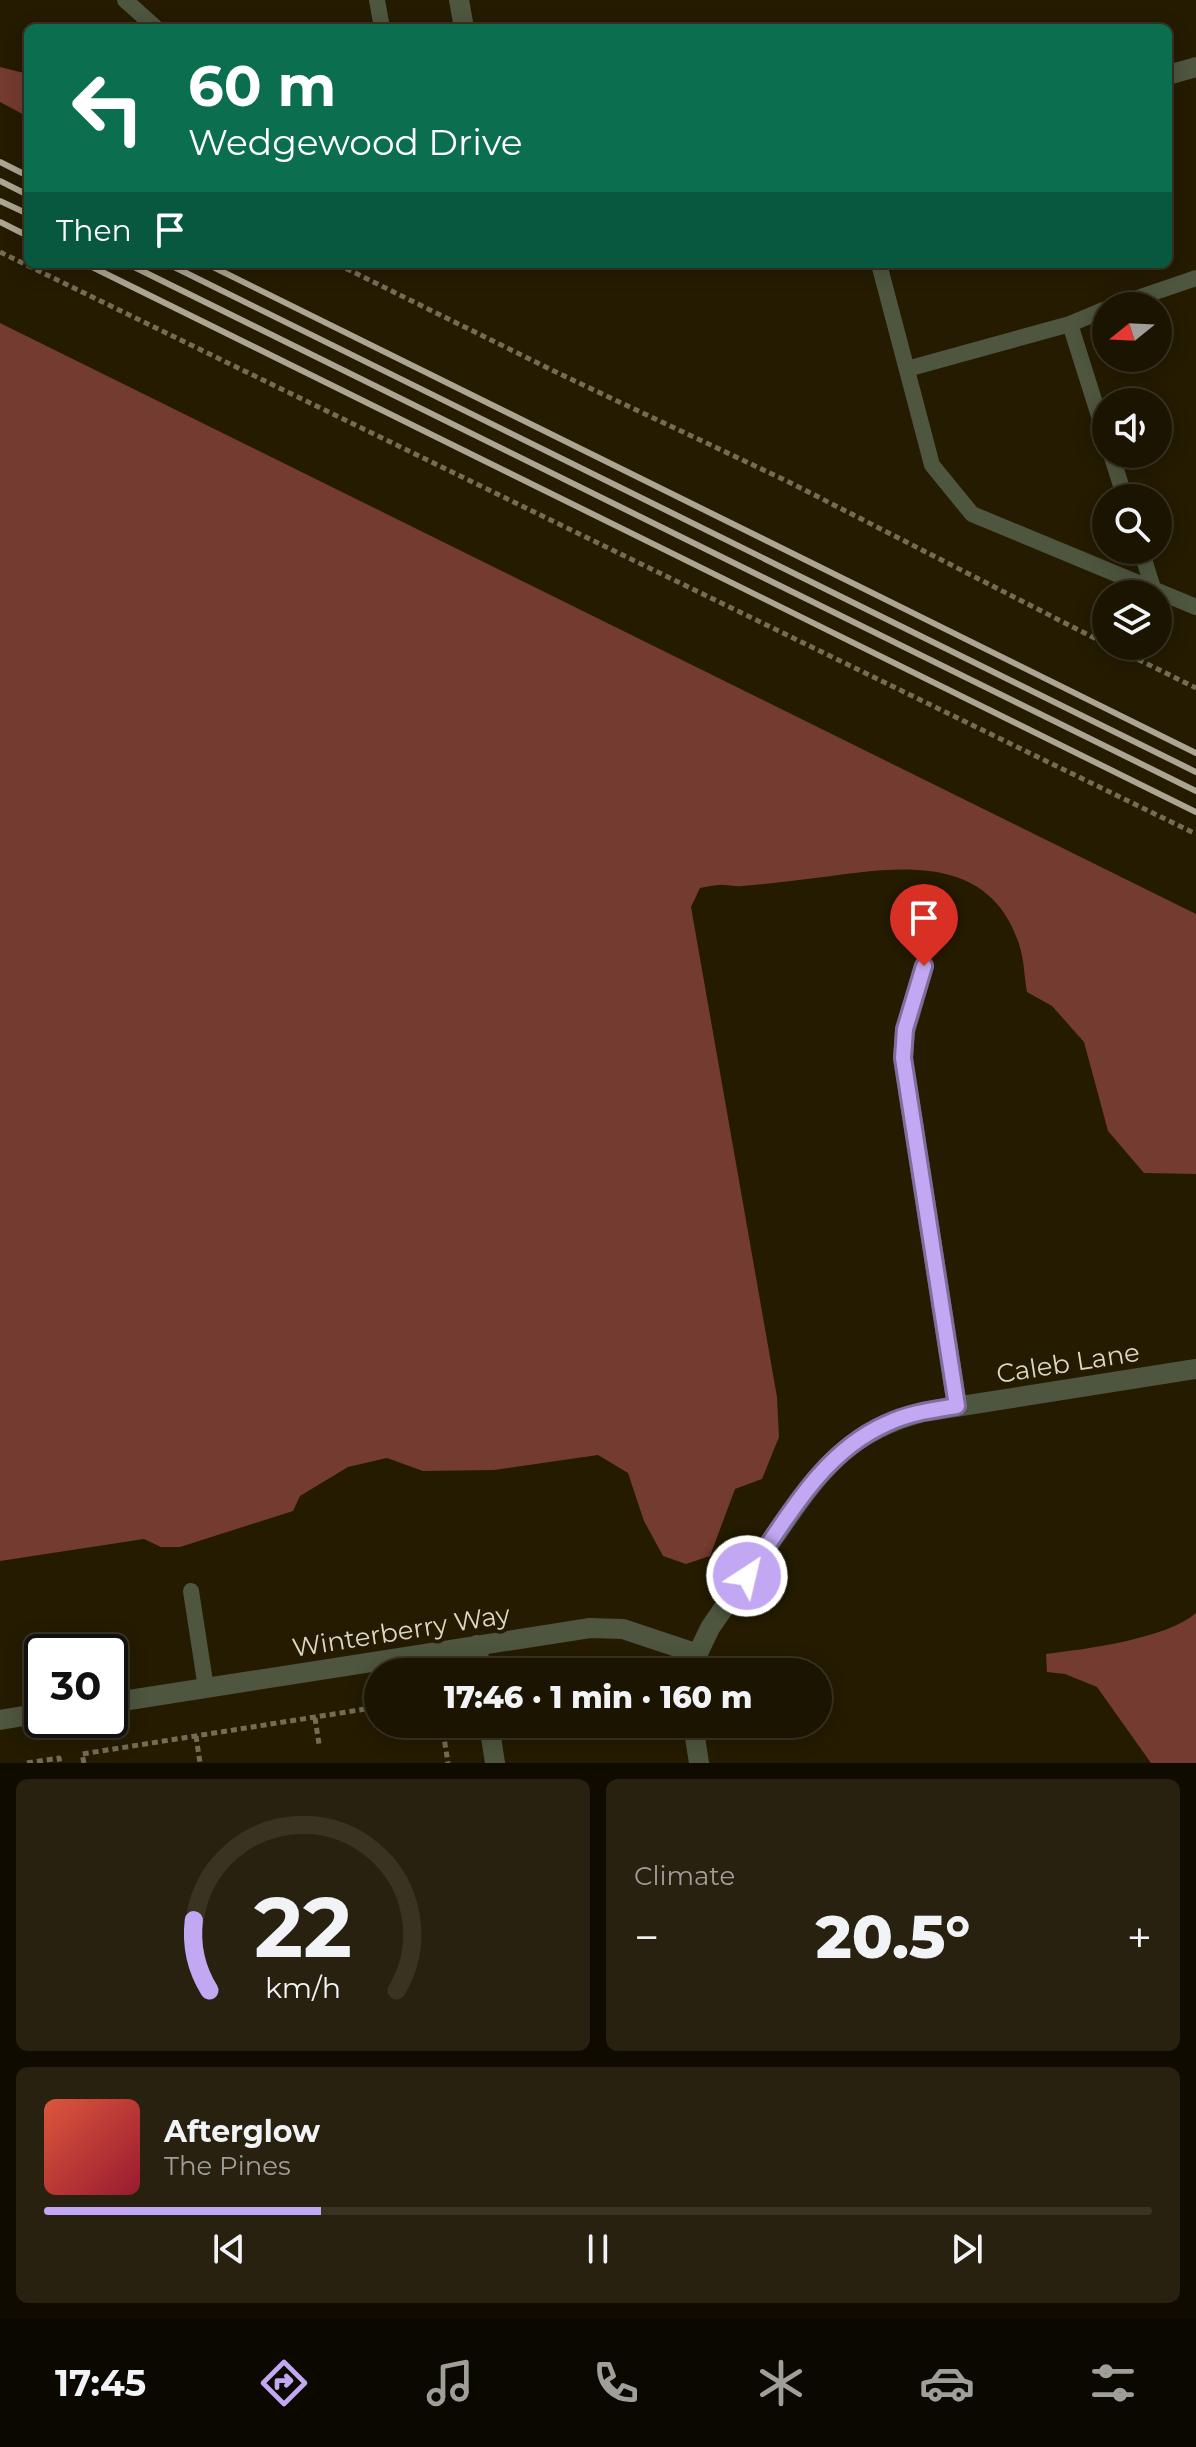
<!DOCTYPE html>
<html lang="en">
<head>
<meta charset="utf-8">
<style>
  :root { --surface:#1b1400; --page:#28210f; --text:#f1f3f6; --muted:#a09e99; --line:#393322; --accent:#c2a8f2 }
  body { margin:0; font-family:Montserrat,sans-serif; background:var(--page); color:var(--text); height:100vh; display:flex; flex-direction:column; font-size:30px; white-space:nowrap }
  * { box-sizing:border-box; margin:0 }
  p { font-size:26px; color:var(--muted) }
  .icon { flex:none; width:44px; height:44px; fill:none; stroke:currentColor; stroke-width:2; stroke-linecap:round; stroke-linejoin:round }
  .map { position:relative; height:1763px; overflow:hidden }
  .panel { display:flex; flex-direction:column; gap:16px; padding:16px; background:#0f0b00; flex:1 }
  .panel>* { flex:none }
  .banner { position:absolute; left:24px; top:24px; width:1148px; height:244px; border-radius:12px; box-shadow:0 4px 20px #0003,0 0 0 2px var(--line); background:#0b6e4f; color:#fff; overflow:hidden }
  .needle { width:52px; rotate:252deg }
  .tools { position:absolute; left:1092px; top:292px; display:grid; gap:16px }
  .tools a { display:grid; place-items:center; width:80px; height:80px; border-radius:50%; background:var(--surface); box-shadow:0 4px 20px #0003,0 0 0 2px var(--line); font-size:40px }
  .speed { position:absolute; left:24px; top:1634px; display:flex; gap:16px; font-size:40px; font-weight:700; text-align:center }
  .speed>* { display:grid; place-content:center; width:104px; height:104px; border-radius:50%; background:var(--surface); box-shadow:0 4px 20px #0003,0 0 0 2px var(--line); line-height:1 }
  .speed .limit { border:4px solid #111; border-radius:12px; background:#fff; color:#111 }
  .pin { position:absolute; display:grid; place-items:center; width:68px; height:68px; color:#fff; margin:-82px -34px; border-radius:50% 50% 50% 0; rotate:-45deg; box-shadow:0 0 8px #0007 }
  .pin .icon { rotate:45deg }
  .me { position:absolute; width:88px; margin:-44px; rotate:35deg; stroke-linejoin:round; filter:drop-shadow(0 0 6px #0008) }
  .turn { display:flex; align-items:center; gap:28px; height:168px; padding:0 32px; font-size:36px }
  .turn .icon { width:104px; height:104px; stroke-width:2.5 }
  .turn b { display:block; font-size:56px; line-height:68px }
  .then { display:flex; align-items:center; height:76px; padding:0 32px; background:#0003; gap:16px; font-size:30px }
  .big { font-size:60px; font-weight:800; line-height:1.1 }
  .panel .card { flex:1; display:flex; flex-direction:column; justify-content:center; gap:12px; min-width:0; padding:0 28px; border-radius:12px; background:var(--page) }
  .panel .dial { align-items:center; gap:0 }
  .dial svg { height:208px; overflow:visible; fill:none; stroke:var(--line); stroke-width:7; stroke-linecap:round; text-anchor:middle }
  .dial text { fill:var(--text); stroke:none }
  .song { display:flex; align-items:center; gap:24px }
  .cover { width:96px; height:96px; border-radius:12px; background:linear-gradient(135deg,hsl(10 70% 55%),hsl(350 70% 35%)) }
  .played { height:8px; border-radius:4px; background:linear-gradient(90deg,var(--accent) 25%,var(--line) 25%) }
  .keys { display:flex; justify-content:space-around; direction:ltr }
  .heat { display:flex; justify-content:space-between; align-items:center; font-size:44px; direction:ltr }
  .panel .tiles { flex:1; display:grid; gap:16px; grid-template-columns:1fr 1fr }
  .card:last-child { grid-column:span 2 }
  .trip { position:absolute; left:364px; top:1658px; width:468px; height:80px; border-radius:40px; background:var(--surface); box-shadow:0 4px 20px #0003,0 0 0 2px var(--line); font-weight:800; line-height:80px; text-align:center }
  .dock { display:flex; height:128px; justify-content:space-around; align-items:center; background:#0b0800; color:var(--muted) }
  .dock .icon { width:56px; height:56px }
  .dock .current { color:var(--accent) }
  .dock b { font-size:36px; color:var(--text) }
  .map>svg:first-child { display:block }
  .forest { fill:#743b30 }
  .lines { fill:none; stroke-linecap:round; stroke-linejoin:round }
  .path { stroke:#746d56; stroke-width:5; stroke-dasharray:6 4; stroke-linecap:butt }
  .lane { stroke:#4e563f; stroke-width:16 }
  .street { stroke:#4e563f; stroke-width:20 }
  .rail { stroke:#aba591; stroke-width:6 }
  .route-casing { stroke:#7e6d9d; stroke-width:20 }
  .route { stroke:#c2a8f2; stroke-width:14 }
  .labels { text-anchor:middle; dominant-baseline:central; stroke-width:8; stroke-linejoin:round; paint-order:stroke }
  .street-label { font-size:26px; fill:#dcd7c5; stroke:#241b00 }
</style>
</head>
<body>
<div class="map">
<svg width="1196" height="1763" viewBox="0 0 1196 1763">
  <rect width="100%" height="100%" fill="#241b00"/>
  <path class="forest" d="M0 67 28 74V117L0 102Z
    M0 323 1196 914V1174L1144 1173 1108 1131 1084 1042 1052 1006 1027 992C1024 976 1024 958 1019 944 988 849 892 868 815 878 791 881 767 884 742 886 736 887 731 885 724 885 717 884 708 887 700 888L691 907 777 1397 779 1437 762 1479 735 1489 710 1556 686 1564 663 1556 644 1521 628 1473 598 1455 494 1470 423 1471 387 1458 348 1467 300 1496 293 1511 180 1547H161L144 1539 0 1561Z
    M1196 1613V1763H1151L1097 1687 1065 1674 1047 1672 1046 1654C1086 1649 1166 1639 1196 1613Z"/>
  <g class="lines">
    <path class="path" d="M0 252 1196 834
      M337 264 560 374 787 481 1106 644
      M1111 646 1196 688
      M315 1718 319 1744
      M437 1724 443 1731 448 1763
      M196 1736 200 1763
      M27 1763 59 1758 60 1763
      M84 1763 82 1754 378 1707"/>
    <path class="lane" d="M125 0 156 28
      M377 0 382 28
      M879 264 932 465 972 514 1196 607
      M1114 306 1196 278
      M1070 324 1106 309
      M907 369 1070 324 1106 438
      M1111 454 1125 498
      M1141 550 1153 588
      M191 1591 206 1688"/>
    <path class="street" d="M459 0 464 28
      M1168 75 1196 67
      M924 966 905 1032 903 1058 957 1406
      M477 1645 481 1672
      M693 1672 699 1651 710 1628C731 1597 753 1567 775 1536 818 1474 845 1432 923 1412L1196 1369
      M110 1703 590 1628 623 1629 698 1654
      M0 1720 42 1713
      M489 1724 495 1763
      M693 1724 699 1763"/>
    <path class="rail" d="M0 162 28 176
      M0 181 28 195
      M0 201 28 214
      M0 222 28 236
      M86 264 1196 812
      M128 264 1196 791
      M168 264 1196 772
      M207 264 1196 753"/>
  </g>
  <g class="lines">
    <g class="route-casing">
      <path id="route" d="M747 1576C786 1520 821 1453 886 1424 908 1413 933 1410 957 1406L903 1058 905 1029 924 966"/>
    </g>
    <use href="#route" class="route"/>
  </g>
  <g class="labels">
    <g class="street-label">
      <text transform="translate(1068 1363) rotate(-9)">Caleb Lane</text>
      <text transform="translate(401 1631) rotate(-9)">Winterberry Way</text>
    </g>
  </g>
</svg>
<div class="tools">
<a><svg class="needle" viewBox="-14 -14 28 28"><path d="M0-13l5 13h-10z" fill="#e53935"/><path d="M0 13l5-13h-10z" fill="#a09e99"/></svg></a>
<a><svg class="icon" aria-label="sound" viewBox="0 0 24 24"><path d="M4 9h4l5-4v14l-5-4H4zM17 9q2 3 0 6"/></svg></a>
<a><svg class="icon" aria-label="search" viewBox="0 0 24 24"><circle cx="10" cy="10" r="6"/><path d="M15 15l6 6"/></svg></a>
<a><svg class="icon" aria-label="layers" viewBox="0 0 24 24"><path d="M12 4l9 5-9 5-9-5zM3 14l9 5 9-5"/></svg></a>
</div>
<div class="speed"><div class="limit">30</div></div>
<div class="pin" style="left:924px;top:966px;background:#d93025"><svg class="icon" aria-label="arrive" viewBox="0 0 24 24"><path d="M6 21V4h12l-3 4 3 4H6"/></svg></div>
<svg class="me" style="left:747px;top:1576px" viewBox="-20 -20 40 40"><circle r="17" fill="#c2a8f2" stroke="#fff" stroke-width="3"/><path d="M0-11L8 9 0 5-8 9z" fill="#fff"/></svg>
<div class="trip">17:46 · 1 min · 160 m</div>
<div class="banner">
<div class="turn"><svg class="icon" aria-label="left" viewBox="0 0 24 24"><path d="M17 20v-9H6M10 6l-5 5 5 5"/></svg><div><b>60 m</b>Wedgewood Drive</div></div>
<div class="then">Then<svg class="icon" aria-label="arrive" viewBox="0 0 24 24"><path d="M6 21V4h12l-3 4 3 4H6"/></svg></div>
</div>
</div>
<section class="panel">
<div class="tiles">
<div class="card dial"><svg viewBox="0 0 100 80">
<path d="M14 69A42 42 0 1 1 86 69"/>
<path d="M14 69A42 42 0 0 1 8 42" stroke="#c2a8f2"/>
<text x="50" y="56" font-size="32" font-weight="700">22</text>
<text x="50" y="72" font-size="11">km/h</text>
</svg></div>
<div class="card"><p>Climate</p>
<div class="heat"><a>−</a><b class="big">20.5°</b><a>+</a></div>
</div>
<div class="card">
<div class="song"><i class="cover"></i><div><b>Afterglow</b><p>The Pines</p></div></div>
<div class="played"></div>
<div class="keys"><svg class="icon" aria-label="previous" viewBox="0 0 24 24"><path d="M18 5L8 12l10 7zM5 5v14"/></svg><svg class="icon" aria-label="pause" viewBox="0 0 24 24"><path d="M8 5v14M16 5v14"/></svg><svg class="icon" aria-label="next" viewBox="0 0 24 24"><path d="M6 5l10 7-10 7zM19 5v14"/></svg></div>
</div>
</div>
</section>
<nav class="dock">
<b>17:45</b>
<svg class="icon current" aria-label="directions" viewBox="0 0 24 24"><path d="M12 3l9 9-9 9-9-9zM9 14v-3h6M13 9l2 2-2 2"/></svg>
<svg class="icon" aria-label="music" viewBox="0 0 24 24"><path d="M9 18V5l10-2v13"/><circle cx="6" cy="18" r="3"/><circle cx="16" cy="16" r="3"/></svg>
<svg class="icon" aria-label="phone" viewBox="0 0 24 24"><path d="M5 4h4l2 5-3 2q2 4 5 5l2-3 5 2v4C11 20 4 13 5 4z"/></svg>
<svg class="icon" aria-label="climate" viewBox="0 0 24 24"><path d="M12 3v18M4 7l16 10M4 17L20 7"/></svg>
<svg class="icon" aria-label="car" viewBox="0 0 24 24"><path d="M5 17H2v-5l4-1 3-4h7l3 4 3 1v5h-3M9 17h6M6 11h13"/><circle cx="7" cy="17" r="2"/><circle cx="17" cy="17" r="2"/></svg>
<svg class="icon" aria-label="filters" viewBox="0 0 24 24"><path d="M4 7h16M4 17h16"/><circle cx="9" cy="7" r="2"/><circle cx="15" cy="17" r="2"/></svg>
</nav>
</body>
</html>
